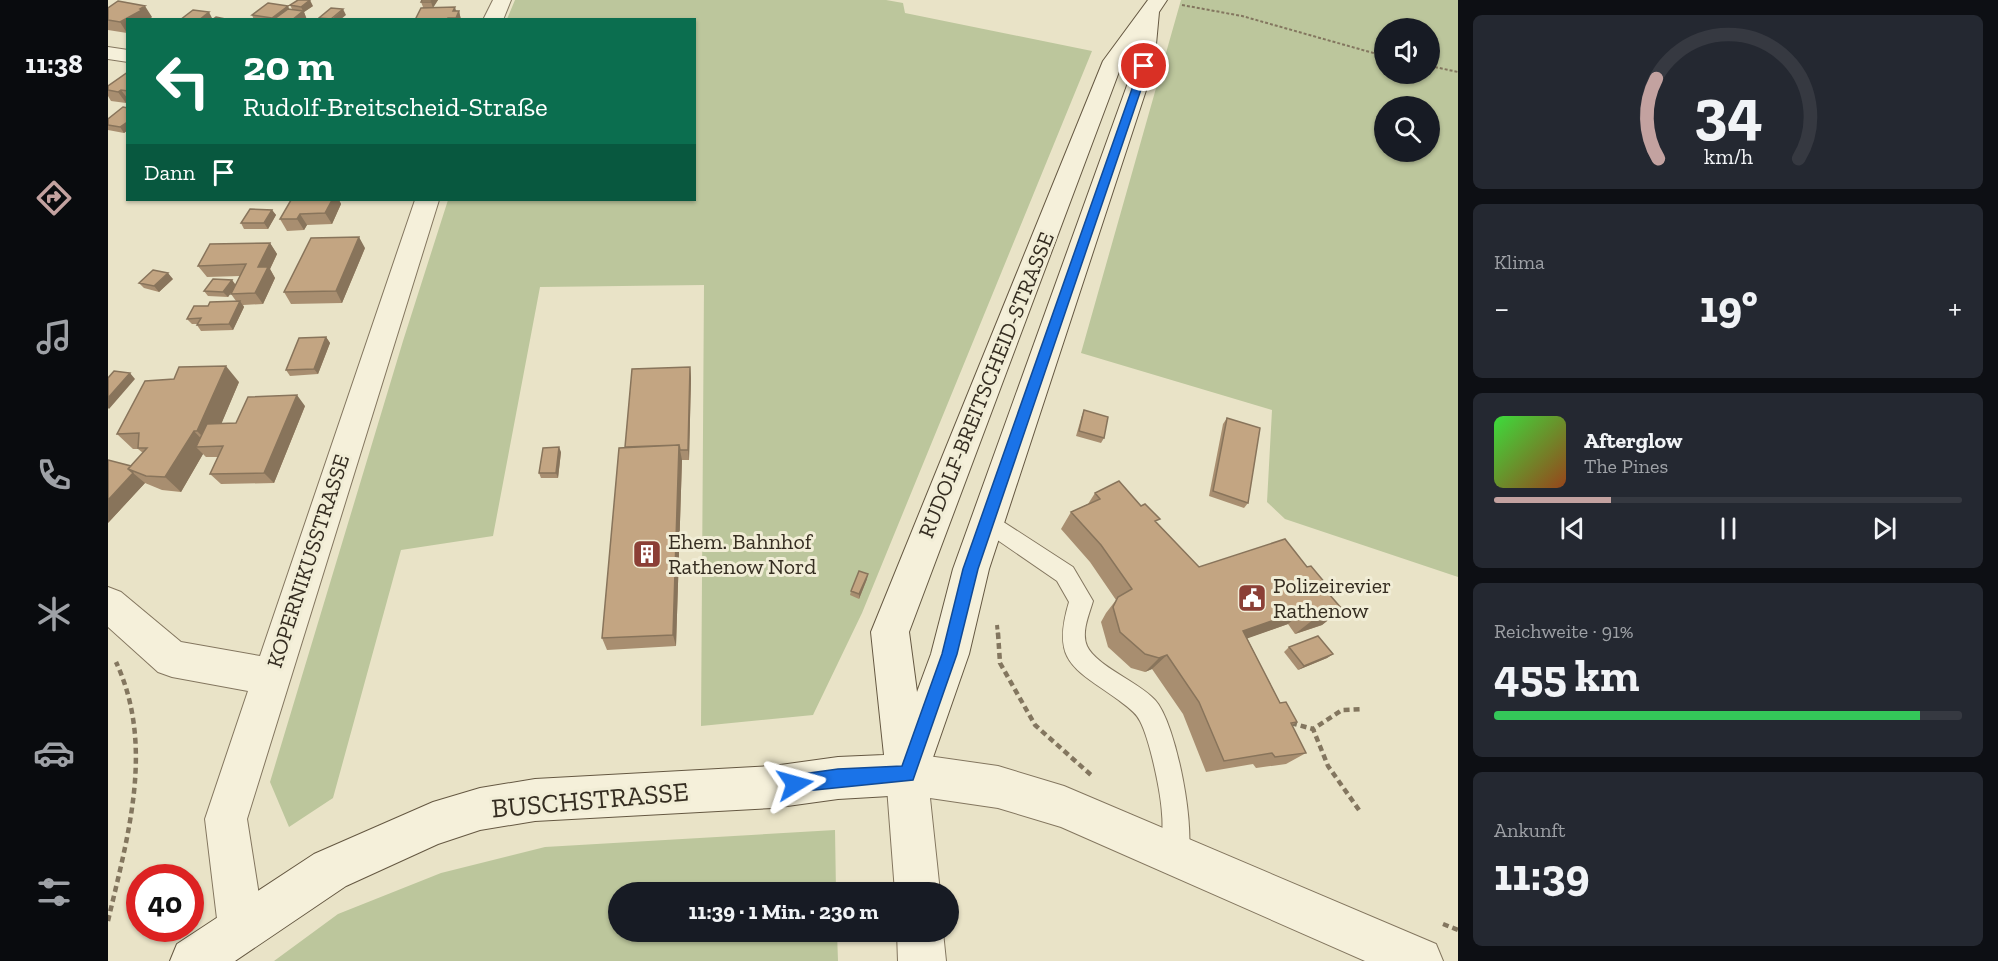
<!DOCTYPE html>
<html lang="de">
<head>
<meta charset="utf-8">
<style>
  :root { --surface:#171b24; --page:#242831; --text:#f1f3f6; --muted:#9ea1a6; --line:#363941; --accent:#c3a2a0 }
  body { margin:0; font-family:"Zilla Slab",serif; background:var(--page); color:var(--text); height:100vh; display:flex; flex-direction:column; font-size:22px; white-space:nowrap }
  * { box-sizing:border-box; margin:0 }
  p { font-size:20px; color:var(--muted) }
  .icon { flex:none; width:33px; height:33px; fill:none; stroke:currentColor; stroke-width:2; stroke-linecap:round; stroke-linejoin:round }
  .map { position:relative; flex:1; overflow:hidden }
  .panel { display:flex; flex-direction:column; gap:15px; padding:15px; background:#0d0f14; width:540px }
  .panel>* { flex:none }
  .top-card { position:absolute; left:18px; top:18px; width:570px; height:183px; border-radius:0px; box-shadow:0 2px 4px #0004; background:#0b6e4f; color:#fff; overflow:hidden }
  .fabs { position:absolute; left:1266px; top:18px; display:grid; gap:12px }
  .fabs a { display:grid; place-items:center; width:66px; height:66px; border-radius:50%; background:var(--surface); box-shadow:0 2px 4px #0004; font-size:30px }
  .speed { position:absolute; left:18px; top:864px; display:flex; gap:12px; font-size:30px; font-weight:700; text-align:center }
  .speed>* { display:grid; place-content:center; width:78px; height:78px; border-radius:50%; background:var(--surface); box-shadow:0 2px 4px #0004; line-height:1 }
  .speed .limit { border:9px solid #d22; background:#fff; color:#111 }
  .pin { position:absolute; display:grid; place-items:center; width:51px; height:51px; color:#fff; margin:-26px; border:3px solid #fff; border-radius:50%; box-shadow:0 2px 6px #0007 }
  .me { position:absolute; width:66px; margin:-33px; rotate:82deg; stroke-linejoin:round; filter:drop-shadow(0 0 4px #0008) }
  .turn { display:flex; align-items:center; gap:21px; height:126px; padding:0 18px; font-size:27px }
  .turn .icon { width:78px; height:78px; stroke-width:2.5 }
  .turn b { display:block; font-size:42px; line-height:51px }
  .then { display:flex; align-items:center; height:57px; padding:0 18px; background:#0003; gap:12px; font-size:22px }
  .big { font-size:45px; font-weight:800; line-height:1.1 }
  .panel .card { flex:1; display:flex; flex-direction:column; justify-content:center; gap:9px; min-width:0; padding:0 21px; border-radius:9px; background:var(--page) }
  .panel .dial { align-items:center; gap:0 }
  .dial svg { height:156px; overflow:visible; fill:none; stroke:var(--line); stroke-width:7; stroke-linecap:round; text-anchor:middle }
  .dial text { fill:var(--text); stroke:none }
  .song { display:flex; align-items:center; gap:18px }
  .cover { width:72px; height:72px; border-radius:9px; background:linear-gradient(135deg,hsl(120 70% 55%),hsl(20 70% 35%)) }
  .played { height:6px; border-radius:3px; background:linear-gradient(90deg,var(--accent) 25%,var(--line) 25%) }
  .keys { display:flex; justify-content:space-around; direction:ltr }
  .heat { display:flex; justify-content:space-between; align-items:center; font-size:33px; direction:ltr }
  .charge { height:9px; border-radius:4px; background:linear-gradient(90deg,#34c759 91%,var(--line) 0) }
  .trip { position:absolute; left:500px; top:882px; width:351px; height:60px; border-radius:30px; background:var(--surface); box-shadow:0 2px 4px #0004; font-weight:800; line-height:60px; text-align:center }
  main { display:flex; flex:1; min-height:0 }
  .menu { display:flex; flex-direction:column; width:108px; justify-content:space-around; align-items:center; background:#090b0e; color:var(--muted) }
  .menu .icon { width:42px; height:42px }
  .menu .current { color:var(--accent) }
  .menu b { font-size:27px; color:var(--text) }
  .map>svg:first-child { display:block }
  .green { fill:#bcc69c; fill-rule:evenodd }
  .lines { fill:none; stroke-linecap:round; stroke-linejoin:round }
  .lane-casing { stroke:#83765f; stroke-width:2 }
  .street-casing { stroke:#83765f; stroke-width:2 }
  .secondary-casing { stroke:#655842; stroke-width:2 }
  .path-far2 { stroke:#83765f; stroke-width:2; stroke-dasharray:3 2; stroke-linecap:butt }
  .path-far1 { stroke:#83765f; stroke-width:4; stroke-dasharray:4.5 3; stroke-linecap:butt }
  .path { stroke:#83765f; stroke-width:4.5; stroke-dasharray:6 4; stroke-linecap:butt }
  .lane { fill:#f5f0da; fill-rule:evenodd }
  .street { fill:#f5f0da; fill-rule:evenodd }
  .secondary { fill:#f5f0da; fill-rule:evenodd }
  .wall { fill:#a88e70 }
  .shaded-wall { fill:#88745b }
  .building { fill:#c3a582; stroke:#88745b; stroke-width:1.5 }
  .route { fill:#1a73e8; stroke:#114b97; stroke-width:1.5 }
  .labels { text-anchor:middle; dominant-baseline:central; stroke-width:6; stroke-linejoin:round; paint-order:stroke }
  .street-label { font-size:22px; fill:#352d21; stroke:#f1edd6 }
  .poi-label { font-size:22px; fill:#352d21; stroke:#f1edd6; text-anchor:start }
  .near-street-label { font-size:27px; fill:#352d21; stroke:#f1edd6 }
</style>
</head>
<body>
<main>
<nav class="menu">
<b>11:38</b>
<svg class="icon current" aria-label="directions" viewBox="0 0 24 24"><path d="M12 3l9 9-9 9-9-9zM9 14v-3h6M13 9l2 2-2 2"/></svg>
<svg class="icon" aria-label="music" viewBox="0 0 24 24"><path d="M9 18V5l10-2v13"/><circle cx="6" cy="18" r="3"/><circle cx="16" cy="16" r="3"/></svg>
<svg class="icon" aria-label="phone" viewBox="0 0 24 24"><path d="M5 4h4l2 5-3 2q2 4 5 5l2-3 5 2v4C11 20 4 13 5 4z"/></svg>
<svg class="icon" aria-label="climate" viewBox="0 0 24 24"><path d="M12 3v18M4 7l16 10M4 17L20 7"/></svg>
<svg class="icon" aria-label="car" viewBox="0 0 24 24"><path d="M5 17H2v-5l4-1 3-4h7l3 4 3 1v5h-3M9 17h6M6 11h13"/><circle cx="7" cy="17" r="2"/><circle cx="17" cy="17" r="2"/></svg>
<svg class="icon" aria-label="filters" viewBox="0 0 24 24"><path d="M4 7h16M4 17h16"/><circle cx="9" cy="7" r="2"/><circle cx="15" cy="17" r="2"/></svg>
</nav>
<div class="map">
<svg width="1350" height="961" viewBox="0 0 1350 961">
  <rect width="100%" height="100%" fill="#e9e3c7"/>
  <path class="green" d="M407 0H778L795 3 797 13 984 51 754 613 705 715 593 726 596 285 432 287 385 536 293 550 225 798 181 827 162 782 295 341 340 200H586V20L399 19Z
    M1073 0H1350V577L1177 519 1159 502 1164 410 973 353ZM1322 28V74H1276V28ZM1276 106H1322V152H1276Z
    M727 830 728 892H510V932H729L730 961H166L230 914 333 873 437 847Z"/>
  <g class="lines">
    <g class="lane-casing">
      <path id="lane" d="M880 512 965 567 985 601C981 615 973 632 979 646 988 666 1031 682 1047 700 1068 722 1090 835 1078 864L1068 868 1058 864C1051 848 1056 831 1054 814 1053 793 1042 740 1032 721 1028 712 1017 705 1009 699 966 668 943 662 961 602L949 581 872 528 869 521 872 514Z"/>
    </g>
    <g class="street-casing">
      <path id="street" d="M385 0H403L395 20H375Z
        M0 47 20 50V62L0 59Z
        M307 200H331L139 819 156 927 149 943 133 950 117 943 110 927 97 819 140 691 64 677 50 672 0 627V587L13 592 73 642 152 656Z
        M799 753 890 766 956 786 1328 944 1335 961H1257L953 827 890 808 822 798 832 892H787L778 774 784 759Z
        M789 932H835L838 961H790Z"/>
    </g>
    <g class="secondary-casing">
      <path id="secondary" d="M1040 0H1059L1051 12 1046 66 881 569 861 654 814 789 799 795 730 799 665 808 427 821 372 830 330 844 238 886 127 961H62L69 944 206 854 325 802 372 788 427 779 665 766 730 757 776 755 763 632 995 61ZM1029 43 1026 66 845 569 823 654 809 692 801 632 1015 61Z"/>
    </g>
    <path class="path-far2" d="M1074 5 1134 16 1276 56
      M1322 66 1350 72"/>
    <path class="path-far1" d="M889 625 890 635"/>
    <path class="path" d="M890 633 892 663 927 725 983 775
      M1183 723 1205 729
      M1251 810 1220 766 1205 729 1234 710 1255 709
      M0 921C20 835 47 746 8 662
      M1335 924 1350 930"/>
    <use href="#lane" class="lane"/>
    <use href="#street" class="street"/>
    <use href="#secondary" class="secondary"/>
  </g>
  <path class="wall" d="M314 0H330L325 7 351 11 353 20H307L315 7 313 2Z
    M182 5 205 6 196 12 199 20H146L144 15 180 6 181 9H184Z
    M0 8 44 17 40 20H20L19 33 0 30Z
    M20 72V102L18 103 3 101 0 96V86Z
    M20 108V130L16 133 0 130V119Z
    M183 200H231L233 204 224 224 199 225 196 230 179 231 172 219Z
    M164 210 168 215 160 229H136L133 223Z
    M162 243 169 254 162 269 167 278 155 304 135 305 136 307 125 330 93 331 89 325V324H84L79 319 100 306 128 301 123 294 125 290 120 297 100 296 96 291 124 280 128 285 132 276 99 277 90 266Z
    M257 248 234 303 183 304 176 292Z
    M65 279 51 292 36 288 31 283Z
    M218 337 222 343 210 374 182 376 178 370Z
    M582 367 583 378 581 460H574L568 646 499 650 494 638 517 447Z
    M131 382 113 424 128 423 197 406 166 483 113 484 102 474 110 457H98L95 454 73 492 54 490 37 483 0 523 23 466 35 453 30 449H25L9 434Z
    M976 410 996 438 993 443 968 436 974 415Z
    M1119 418 1140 503 1136 508 1101 496 1115 424Z
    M453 452 450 478H433L431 473Z
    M987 493 1049 523 1091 567H1199L1218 584 1215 587 1234 609 1214 625 1187 634 1180 624 1139 638 1172 703 1189 722 1184 725 1198 753 1178 764 1148 768 1145 764 1098 772 1075 714 1044 669 1037 672 1023 668 1000 647 993 622 998 613 1008 600 982 562 953 529 963 512 980 504Z
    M759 579 751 599 742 595 743 591Z
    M1181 647 1225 654 1219 658 1190 670 1176 652Z"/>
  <path class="shaded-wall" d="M202 0 205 6 196 12 199 20H184L195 11 193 7Z
    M324 0H330L325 8 323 2Z
    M37 6 44 17 40 20H20L19 33 12 22Z
    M180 6 182 12 172 20H164V18Z
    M347 7 349 14 351 11 353 20H348L345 11Z
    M235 9 238 15 232 20H223Z
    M101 12 104 18 102 20H91Z
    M13 90 20 99V102L18 103 10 92Z
    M18 123 20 126V130L16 133 12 127Z
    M224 200H231L233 204 224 224 217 213Z
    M164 210 168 215 160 229 156 223Z
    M192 214 199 225 196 230 189 219Z
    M251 237 257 248 234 303 228 291Z
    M162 243 169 254 162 269 167 278 155 304 147 293 150 267Z
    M60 273 65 279 51 292 46 286Z
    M124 280 128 286 120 297 115 292Z
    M132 301 136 307 125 330 121 324Z
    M218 337 222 343 210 374 206 369Z
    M118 366 131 382 104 446 89 431Z
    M582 367 583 378 581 460 580 450Z
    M22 373 27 379 1 409 0 408V398Z
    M189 395 197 406 166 483 156 473Z
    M86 431 100 446 88 447 95 454 73 492 57 477Z
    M571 445 574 460 568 646 565 635Z
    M451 447 453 452 450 478 448 473Z
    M25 473 37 483 0 523V500Z
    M760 574 759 579 751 599V594Z
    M1198 609 1180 624 1118 646 1135 631Z
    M1234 609 1214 625 1187 634 1206 619Z
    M1225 654 1219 658 1190 670 1196 666Z
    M1059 655 1044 669 1037 672 1051 658Z"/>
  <path class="building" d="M190 0H202L193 7 182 5Z
    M314 0H324L323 2H313Z
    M10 1 37 6 32 9 34 10 12 22 0 20V8Z
    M160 3 180 6 164 18 144 15Z
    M347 7 345 11H351L348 18H340V20H307L313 8Z
    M223 8 235 9 223 19 211 18Z
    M180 9 195 11 184 20H165Z
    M85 10 101 12 91 20H72Z
    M108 17 122 20H104Z
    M20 72V91L13 90 10 92 0 90V86Z
    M15 107 20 108V123H18L12 127 0 125V119Z
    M183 200H224L217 213 192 214 189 219H172Z
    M142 209 164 210 156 223H133Z
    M251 237 228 291 176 292 203 238Z
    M162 243 150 267H160L147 293 123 294 138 264 90 266 102 244Z
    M45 270 60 273 46 286 31 283Z
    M105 279 124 280 115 292 96 291Z
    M132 301 121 324 89 325 93 318 79 319 86 306H100L102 302Z
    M218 337 206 369 178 370 191 338Z
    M118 366 89 431H86L57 477 38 476 20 469 39 448H30L31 433 9 434 37 381 66 379 71 367Z
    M582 367 580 450H572L571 445 517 447 524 369Z
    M6 371 22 373 0 398V378Z
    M189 395 156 473 102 474 115 446 88 447 99 424 128 423 140 397Z
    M976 410 1000 417 996 438 971 431Z
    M1119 418 1152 428 1140 503 1105 491Z
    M571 445 565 635 494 638 511 448Z
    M451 447 448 473H431L435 448Z
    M0 460 23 466 20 469 25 473 0 500Z
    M1011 481 1033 506 1037 504 1052 519 1047 521 1091 567 1177 539 1199 567 1203 566 1218 584 1214 586 1234 609 1206 619 1198 609 1135 631 1172 703 1178 702 1189 722 1183 723 1198 753 1167 757 1164 753 1116 761 1091 702 1059 655 1051 658 1037 654 1012 632 1005 607 1010 597 1024 589 993 545 963 512 992 499 987 493Z
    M751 571 760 574 751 594 743 591Z
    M1210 636 1225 654 1196 666 1181 647Z"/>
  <path class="route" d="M1036 64 1041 66 870 569 849 654 805 780 687 792 680 790 678 784 680 778 687 775 730 769 794 766 834 654 855 569 1032 66Z"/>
  <defs>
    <g id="building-square" transform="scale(1.5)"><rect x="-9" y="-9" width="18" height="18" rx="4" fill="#8b3f36" stroke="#f1edd6"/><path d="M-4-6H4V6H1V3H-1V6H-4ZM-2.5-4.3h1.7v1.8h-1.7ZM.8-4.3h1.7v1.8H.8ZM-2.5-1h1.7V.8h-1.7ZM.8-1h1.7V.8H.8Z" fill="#fff"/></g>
    <g id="civic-square" transform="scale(1.5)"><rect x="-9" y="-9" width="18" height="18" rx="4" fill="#8b3f36" stroke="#f1edd6"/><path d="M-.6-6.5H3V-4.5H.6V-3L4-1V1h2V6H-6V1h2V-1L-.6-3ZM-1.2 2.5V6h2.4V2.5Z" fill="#fff"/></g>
  </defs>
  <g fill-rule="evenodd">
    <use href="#building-square" x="539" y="554"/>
    <use href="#civic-square" x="1144" y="598"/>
  </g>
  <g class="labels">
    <g class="street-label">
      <text transform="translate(878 385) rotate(-68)">RUDOLF-BREITSCHEID-STRASSE</text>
      <text transform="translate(200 561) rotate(-72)">KOPERNIKUSSTRASSE</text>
    </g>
    <g class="poi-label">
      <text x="560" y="541">Ehem. Bahnhof<tspan x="560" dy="25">Rathenow Nord</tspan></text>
      <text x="1165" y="585">Polizeirevier<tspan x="1165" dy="25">Rathenow</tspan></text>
    </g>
    <g class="near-street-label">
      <text transform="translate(482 800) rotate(-5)">BUSCHSTRASSE</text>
    </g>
  </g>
</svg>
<div class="fabs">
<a><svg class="icon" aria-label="sound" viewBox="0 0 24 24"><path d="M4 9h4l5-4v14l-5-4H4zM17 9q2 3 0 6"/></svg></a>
<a><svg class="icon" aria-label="search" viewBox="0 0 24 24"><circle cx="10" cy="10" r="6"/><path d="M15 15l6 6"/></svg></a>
</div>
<div class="speed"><div class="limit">40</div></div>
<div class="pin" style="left:1036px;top:66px;background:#d93025"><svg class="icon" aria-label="arrive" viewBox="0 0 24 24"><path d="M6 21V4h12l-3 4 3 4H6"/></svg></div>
<svg class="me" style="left:687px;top:784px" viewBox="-20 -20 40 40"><path d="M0-17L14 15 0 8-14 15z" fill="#1a73e8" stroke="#fff" stroke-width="4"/></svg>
<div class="trip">11:39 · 1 Min. · 230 m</div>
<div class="top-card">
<div class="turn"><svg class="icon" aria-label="left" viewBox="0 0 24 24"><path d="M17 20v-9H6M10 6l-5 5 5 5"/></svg><div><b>20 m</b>Rudolf-Breitscheid-Straße</div></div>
<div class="then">Dann<svg class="icon" aria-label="arrive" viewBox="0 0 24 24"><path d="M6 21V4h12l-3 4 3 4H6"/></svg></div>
</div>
</div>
<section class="panel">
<div class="card dial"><svg viewBox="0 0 100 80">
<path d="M14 69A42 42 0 1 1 86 69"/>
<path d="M14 69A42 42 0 0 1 13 28" stroke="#c3a2a0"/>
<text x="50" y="56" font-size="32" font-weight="700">34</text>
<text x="50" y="72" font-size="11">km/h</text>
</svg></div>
<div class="card"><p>Klima</p>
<div class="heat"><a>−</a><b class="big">19°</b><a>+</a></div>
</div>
<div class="card">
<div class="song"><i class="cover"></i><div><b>Afterglow</b><p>The Pines</p></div></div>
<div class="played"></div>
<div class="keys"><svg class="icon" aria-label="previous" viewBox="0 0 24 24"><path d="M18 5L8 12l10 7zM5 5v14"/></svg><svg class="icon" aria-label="pause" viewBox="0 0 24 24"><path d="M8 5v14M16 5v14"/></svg><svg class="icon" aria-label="next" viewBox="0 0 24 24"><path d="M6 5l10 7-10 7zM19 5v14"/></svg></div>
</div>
<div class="card"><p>Reichweite · 91%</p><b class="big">455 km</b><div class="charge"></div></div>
<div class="card"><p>Ankunft</p><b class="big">11:39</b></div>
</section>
</main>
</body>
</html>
